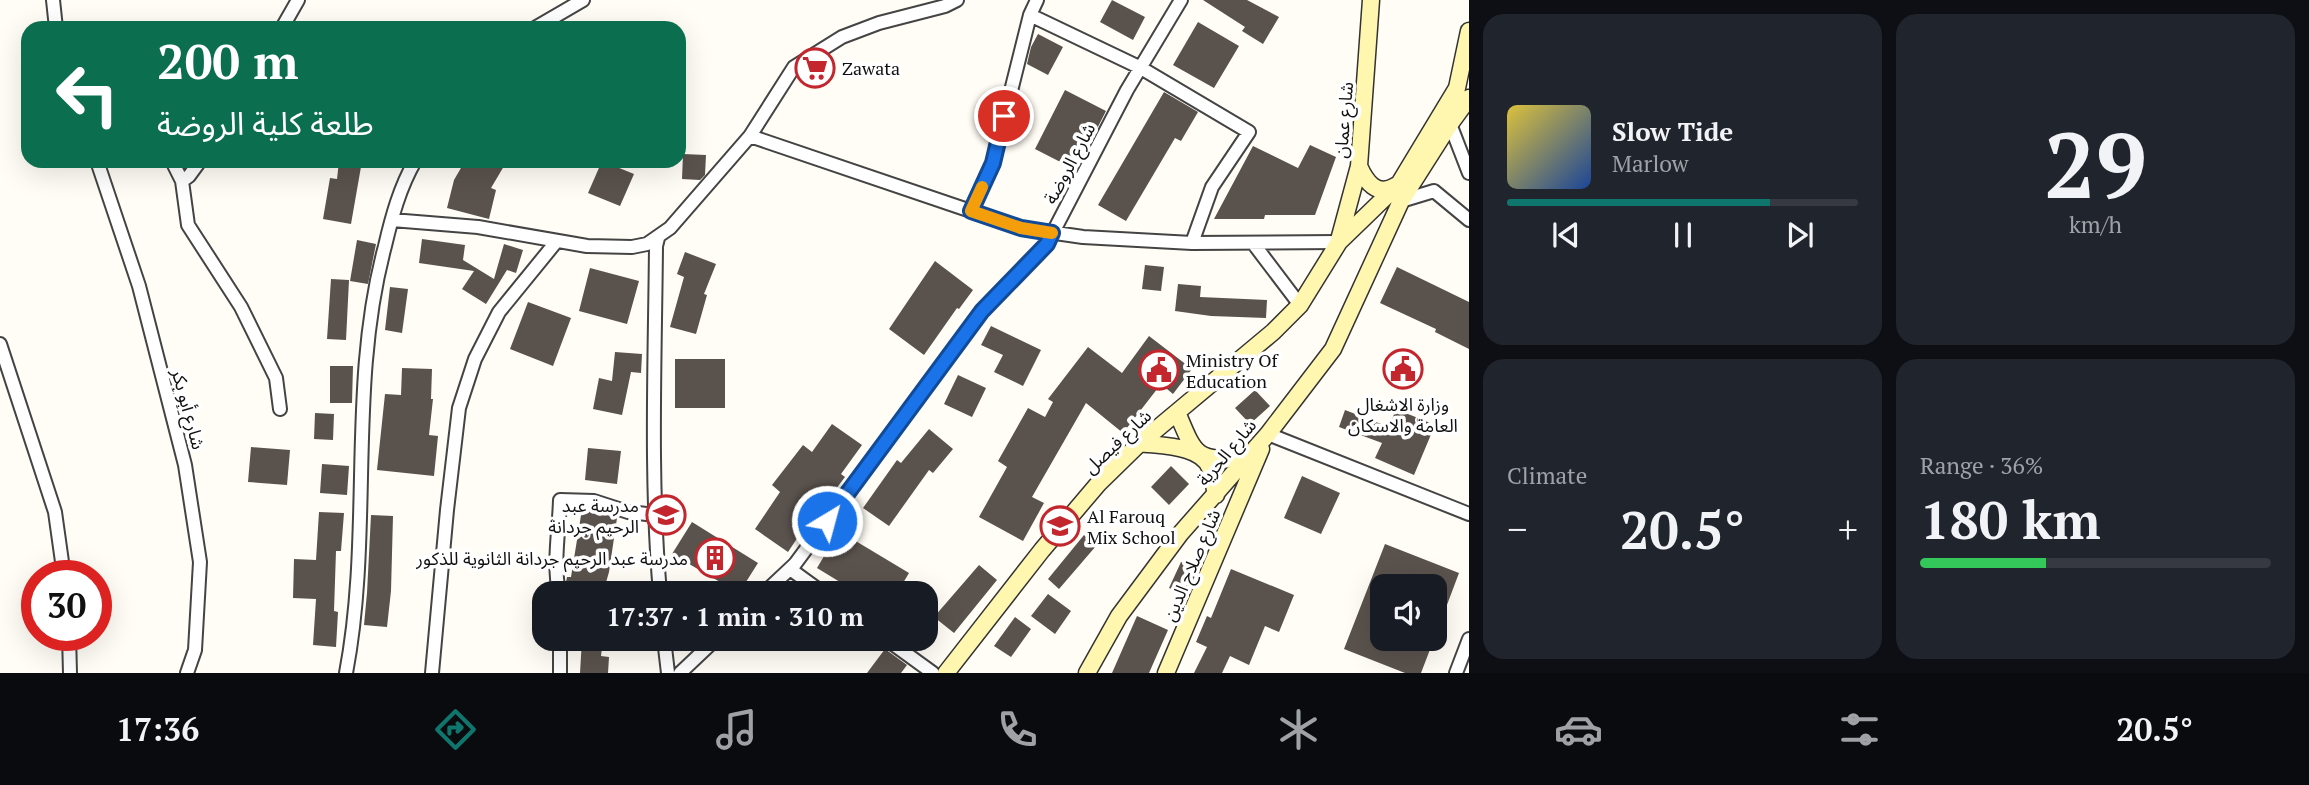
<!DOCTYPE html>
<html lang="en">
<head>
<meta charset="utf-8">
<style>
  :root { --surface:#171b24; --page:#20242c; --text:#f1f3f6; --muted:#9ea1a6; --line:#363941; --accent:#0f766e }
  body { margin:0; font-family:"PT Serif","Noto Sans Arabic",serif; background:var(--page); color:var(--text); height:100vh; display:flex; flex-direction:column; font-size:26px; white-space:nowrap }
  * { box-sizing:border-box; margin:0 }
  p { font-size:23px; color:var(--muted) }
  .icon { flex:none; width:38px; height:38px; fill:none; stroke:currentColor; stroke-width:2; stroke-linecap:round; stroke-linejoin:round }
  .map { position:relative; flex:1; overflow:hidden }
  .drawer { display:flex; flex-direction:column; gap:14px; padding:14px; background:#0d0f14; width:840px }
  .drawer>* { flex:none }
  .banner { position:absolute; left:21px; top:21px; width:665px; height:147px; border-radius:21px; box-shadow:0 7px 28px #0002; background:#0b6e4f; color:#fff; overflow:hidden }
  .buttons { position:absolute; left:1370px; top:574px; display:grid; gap:14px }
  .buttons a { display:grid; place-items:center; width:77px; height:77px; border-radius:14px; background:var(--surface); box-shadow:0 7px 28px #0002; font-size:35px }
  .speed { position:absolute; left:21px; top:560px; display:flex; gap:14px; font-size:35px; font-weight:700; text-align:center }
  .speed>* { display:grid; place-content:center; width:91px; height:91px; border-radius:50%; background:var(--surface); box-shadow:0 7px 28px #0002; line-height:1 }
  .speed .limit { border:10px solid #d22; background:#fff; color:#111 }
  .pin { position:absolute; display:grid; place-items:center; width:60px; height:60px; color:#fff; margin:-30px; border:4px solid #fff; border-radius:50%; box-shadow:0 2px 7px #0007 }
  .me { position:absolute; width:77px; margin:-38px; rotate:37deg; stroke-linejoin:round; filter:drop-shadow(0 0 5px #0008) }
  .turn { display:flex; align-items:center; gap:24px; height:147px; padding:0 21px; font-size:32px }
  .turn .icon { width:91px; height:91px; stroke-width:2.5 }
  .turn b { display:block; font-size:49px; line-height:60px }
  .big { font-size:52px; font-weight:600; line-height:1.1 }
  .drawer .card { flex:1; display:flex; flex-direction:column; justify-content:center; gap:10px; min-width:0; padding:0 24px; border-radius:21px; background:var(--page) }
  .drawer .dial { align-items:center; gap:0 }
  .dial b { font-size:91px; line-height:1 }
  .song { display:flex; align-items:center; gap:21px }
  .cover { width:84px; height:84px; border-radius:10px; background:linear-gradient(135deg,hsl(50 70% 55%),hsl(220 70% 35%)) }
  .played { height:7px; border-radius:4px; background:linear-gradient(90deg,var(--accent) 75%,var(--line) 75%) }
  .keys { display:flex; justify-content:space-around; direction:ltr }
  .heat { display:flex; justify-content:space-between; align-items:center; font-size:38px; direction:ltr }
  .charge { height:10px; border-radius:5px; background:linear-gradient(90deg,#34c759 36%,var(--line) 0) }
  .drawer .tiles { flex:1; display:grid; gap:14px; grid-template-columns:repeat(2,1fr) }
  .trip { position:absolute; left:532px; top:581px; width:406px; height:70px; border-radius:21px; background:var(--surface); box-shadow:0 7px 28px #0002; font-weight:600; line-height:70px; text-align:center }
  .tabs { display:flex; height:112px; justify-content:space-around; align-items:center; background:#090b0e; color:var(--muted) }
  .tabs .icon { width:49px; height:49px }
  .tabs .active { color:var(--accent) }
  .tabs b { font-size:32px; color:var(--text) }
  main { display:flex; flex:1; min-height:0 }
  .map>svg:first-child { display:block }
  .building { fill:#5a524d }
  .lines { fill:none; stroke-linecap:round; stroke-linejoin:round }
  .street-casing { stroke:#444; stroke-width:16 }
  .secondary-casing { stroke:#333; stroke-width:19 }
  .street { stroke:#fff; stroke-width:12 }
  .secondary { stroke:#fff6b0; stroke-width:16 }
  .route-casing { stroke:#114b97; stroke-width:18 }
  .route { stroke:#1a73e8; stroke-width:12 }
  .slow { stroke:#f59e0b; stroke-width:12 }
  .labels { text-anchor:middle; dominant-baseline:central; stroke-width:7; stroke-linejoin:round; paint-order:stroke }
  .poi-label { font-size:18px; fill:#111; stroke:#fff; text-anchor:start }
  .street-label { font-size:18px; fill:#111; stroke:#fff }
</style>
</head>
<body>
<main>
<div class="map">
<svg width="1469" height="673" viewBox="0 0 1469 673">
  <rect width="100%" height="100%" fill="#fffdf5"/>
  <path class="building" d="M1112 0 1145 17 1133 40 1100 22Z
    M1203 0H1247L1279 17 1263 44 1242 31 1245 27Z
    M1198 22 1239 46 1214 88 1173 65Z
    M1038 34 1063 47 1048 75 1027 64 1031 47Z
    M1065 90 1106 111 1076 170 1035 149Z
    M1164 92 1198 112 1181 141 1175 138 1126 221 1098 205Z
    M1310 145 1336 157 1315 215H1265L1264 219H1214L1253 146 1298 168Z
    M683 154 706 155 705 175 700 180 682 179Z
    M339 161H362L351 224 323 219 330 178 337 179Z
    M465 161H507L491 188 496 190 489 219 447 208 454 180Z
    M602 161 634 174 620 206 588 193Z
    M422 239 465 245 463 260 494 279 504 244 523 250 516 273 507 270 486 304 462 289 474 271 419 263Z
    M357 240 376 244 368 284 350 281Z
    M685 252 716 264 704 294 707 295 696 334 670 327 684 277 677 274Z
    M935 261 973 290 959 309 957 308 924 355 889 329Z
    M1145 265 1164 267 1161 291 1142 289Z
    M1397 267 1469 302V349L1435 332 1436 329 1380 303Z
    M590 268 639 281 627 324 579 311Z
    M331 279 349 280 346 340 327 339Z
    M1178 284 1201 286 1200 297 1267 300 1266 318 1211 316 1175 311Z
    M390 287 408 289 402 333 385 330Z
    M528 302 571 318 553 366 510 349Z
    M991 326 1041 350 1023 386 994 372 1003 355 981 345Z
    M1149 336 1192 369 1173 394 1161 384 1123 433 1086 403 1032 497 1044 503 1023 541 979 517 1007 467 998 461 1028 408 1045 417 1053 402 1048 399 1088 347 1122 373Z
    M615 352 642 354 641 373 631 372 622 415 593 409 599 378 612 381Z
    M675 359H725V408H675Z
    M330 366H353L352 403H330Z
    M402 368 432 369 431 399H433L429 435 438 436 434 476 377 470 385 394 401 395Z
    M958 375 986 388 972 417 944 404Z
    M1255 390 1270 406 1250 424 1235 408Z
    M1396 409 1435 425 1414 475 1375 458 1382 443 1339 427 1345 410 1389 427Z
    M315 413 334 414 333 440 314 439Z
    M832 424 862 445 841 474 845 477 814 518 812 516 788 552 755 529 780 492 772 485 803 445 812 452Z
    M929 429 953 449 933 473 929 470 889 526 863 508 897 460 901 463Z
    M251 447 290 450 287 485 248 482Z
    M588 448 621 451 617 484 585 480Z
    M322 464 349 466 347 495 320 493Z
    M1171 466 1189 484 1169 505 1151 487Z
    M1302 476 1340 493 1321 534 1284 518Z
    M582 509 592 510 617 518 609 572 603 593 568 592 566 582 567 577H571Z
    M319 512 344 513 341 551H336L334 611 338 612 336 647 313 645 316 599 293 598 294 559 316 560Z
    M371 515 393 516 391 591 387 627 364 625 367 593Z
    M692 522 758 563 739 593 672 554Z
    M839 531 909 573 897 593H858L817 568Z
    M1084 535 1096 546 1059 589 1048 579Z
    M1385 544 1459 573 1436 634 1435 586H1382V639H1434L1421 673H1405L1344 649Z
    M1181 562 1198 569 1186 596 1169 588Z
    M979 565 997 580 954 633 934 617Z
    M1231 569 1294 595 1279 632 1265 626 1249 665 1230 656 1222 673H1194L1207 647 1196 642 1207 616 1211 618Z
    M1048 594 1071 611 1055 634 1031 616Z
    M1137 616 1168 630 1149 673H1112Z
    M1015 617 1031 629 1011 657 994 646Z
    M582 639H603L601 656 609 657 608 673H580Z
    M885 649 907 665 901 673H867Z"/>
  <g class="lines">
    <g class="street-casing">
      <path id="street" d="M53 0 56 28
        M1030 15 1141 68 1249 132 1212 187 1192 243
        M282 28 298 0
        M535 28 583 0
        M1450 124 1469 173
        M750 136 1021 228 1083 237 1192 243 1339 242
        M97 161 139 286 185 465 200 562 195 650 187 673
        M172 161 182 181 188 225 241 307 276 378 280 409
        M182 181 189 176 200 161
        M1401 201 1434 191 1469 220
        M971 211 993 163 1030 15 1037 0
        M392 220 478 227 587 246 632 247 647 244 670 228 750 136 794 67 842 37 879 23 945 6 957 0
        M658 238 656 246C655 360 650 480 660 593
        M1253 243 1300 305
        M0 344 55 512 64 576
        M1268 434 1469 514
        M790 569 823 593
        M559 593C553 562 559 532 560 500L594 501 628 512 656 515
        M764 593 795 564 982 311 1047 244 1127 90 1181 0
        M69 635 70 673
        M560 639V673
        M664 639 668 673
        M886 639 933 673
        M346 673C373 531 347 387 385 246 392 216 400 187 415 161
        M432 673 447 510 459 408 475 359 499 312 556 242
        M680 673 716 639
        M1456 673 1469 639"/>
    </g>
    <g class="secondary-casing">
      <path id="secondary" d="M1359 166C1366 182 1377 197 1395 186
        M1339 240 1359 166 1371 0
        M1177 412C1196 458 1195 459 1245 460
        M1140 443C1161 446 1201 445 1210 468 1213 476 1214 486 1216 495
        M946 673 1042 550 1098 484 1140 443 1273 332 1300 305 1339 242 1399 184 1457 88 1469 31
        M1087 673 1119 616 1180 534 1268 434 1333 349 1401 201 1450 124 1469 98
        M1166 673 1261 449"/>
    </g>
    <use href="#street" class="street"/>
    <use href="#secondary" class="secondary"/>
  </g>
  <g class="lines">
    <g class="route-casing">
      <path id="route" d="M827 521 982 311 1047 244 1052 233 1021 228 971 211 993 163 1004 116"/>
    </g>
    <use href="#route" class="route"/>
    <path class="slow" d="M982 187 971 211 1021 228 1052 233"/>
  </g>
  <defs>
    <g id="supermarket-ring" transform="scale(2.0125)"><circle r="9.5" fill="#fff" stroke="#c4262e" stroke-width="1.5"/><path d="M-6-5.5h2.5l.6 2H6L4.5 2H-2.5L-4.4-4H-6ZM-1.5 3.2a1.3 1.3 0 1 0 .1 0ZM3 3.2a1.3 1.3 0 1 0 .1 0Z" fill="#c4262e"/></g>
    <g id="civic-ring" transform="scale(2.0125)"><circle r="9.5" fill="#fff" stroke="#c4262e" stroke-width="1.5"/><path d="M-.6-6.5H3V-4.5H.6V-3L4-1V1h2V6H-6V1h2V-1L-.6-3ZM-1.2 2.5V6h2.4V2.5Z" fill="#c4262e"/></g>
    <g id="school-ring" transform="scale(2.0125)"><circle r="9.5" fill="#fff" stroke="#c4262e" stroke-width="1.5"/><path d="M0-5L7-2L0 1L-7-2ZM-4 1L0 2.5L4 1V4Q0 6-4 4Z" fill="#c4262e"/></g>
    <g id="building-ring" transform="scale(2.0125)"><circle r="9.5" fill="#fff" stroke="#c4262e" stroke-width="1.5"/><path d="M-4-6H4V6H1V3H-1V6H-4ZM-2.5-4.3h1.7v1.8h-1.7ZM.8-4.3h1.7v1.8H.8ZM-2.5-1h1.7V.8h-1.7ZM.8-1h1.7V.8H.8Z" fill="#c4262e"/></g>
  </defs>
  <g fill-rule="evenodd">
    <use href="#supermarket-ring" x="815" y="68"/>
    <use href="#civic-ring" x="1403" y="369"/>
    <use href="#civic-ring" x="1159" y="370"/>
    <use href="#school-ring" x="666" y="515"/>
    <use href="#school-ring" x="1060" y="526"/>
    <use href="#building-ring" x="715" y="558"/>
  </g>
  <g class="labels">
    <g class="poi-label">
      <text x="842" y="68">Zawata</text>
      <text x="1186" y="360">Ministry Of<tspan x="1186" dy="21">Education</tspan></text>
      <text x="1403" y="404" text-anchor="middle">وزارة الاشغال<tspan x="1403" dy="21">العامة والاسكان</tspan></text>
      <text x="639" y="505" text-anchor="end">مدرسة عبد<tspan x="639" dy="21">الرحيم جردانة</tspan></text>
      <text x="1087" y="516">Al Farouq<tspan x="1087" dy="21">Mix School</tspan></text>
      <text x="688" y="558" text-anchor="end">مدرسة عبد الرحيم جردانة الثانوية للذكور</text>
    </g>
    <g class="street-label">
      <text transform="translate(1343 120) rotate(-85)">شارع عمان</text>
      <text transform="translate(1069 163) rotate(-62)">شارع الروضة</text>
      <text transform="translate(189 409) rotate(75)">شارع أبو بكر</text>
      <text transform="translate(1117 441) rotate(-43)">شارع فيصل</text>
      <text transform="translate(1226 452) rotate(-50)">شارع الحرية</text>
      <text transform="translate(1191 565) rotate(-67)">شارع صلاح الدين</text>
    </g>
  </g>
</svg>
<div class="buttons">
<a><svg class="icon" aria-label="sound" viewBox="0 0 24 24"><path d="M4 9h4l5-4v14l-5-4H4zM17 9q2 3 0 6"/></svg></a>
</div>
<div class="speed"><div class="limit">30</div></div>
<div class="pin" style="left:1004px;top:116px;background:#d93025"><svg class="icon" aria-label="arrive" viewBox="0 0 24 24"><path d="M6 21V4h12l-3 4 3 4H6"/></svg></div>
<svg class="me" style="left:827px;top:521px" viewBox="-20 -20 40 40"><circle r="17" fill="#1a73e8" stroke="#fff" stroke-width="3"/><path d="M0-11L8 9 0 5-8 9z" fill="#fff"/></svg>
<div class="trip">17:37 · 1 min · 310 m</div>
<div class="banner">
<div class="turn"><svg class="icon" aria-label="left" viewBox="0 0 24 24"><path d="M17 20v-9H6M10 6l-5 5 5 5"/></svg><div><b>200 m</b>طلعة كلية الروضة</div></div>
</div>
</div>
<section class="drawer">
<div class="tiles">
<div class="card">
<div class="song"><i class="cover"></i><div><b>Slow Tide</b><p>Marlow</p></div></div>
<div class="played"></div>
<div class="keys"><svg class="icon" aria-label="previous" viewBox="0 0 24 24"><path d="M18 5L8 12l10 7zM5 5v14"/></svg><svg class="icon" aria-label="pause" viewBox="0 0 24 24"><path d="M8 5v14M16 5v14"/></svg><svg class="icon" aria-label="next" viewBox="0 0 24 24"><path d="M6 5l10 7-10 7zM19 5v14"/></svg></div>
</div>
<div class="card dial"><b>29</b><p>km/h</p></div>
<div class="card"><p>Climate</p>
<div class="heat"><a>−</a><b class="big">20.5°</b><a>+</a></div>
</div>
<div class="card"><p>Range · 36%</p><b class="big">180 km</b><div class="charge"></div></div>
</div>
</section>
</main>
<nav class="tabs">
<b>17:36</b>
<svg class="icon active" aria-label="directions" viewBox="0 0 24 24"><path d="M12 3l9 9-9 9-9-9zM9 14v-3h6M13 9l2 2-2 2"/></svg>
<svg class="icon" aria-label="music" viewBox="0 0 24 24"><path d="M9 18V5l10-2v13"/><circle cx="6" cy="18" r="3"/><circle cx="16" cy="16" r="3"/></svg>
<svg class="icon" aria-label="phone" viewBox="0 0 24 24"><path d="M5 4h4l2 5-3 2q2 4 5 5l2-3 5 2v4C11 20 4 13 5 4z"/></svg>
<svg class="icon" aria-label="climate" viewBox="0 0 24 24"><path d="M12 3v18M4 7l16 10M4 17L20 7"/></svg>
<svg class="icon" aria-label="car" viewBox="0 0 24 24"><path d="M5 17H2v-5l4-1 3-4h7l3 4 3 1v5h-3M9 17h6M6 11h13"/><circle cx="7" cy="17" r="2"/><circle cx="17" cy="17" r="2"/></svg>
<svg class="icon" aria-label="filters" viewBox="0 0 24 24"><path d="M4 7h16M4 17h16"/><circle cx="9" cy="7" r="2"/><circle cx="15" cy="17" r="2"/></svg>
<b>20.5°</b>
</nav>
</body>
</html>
